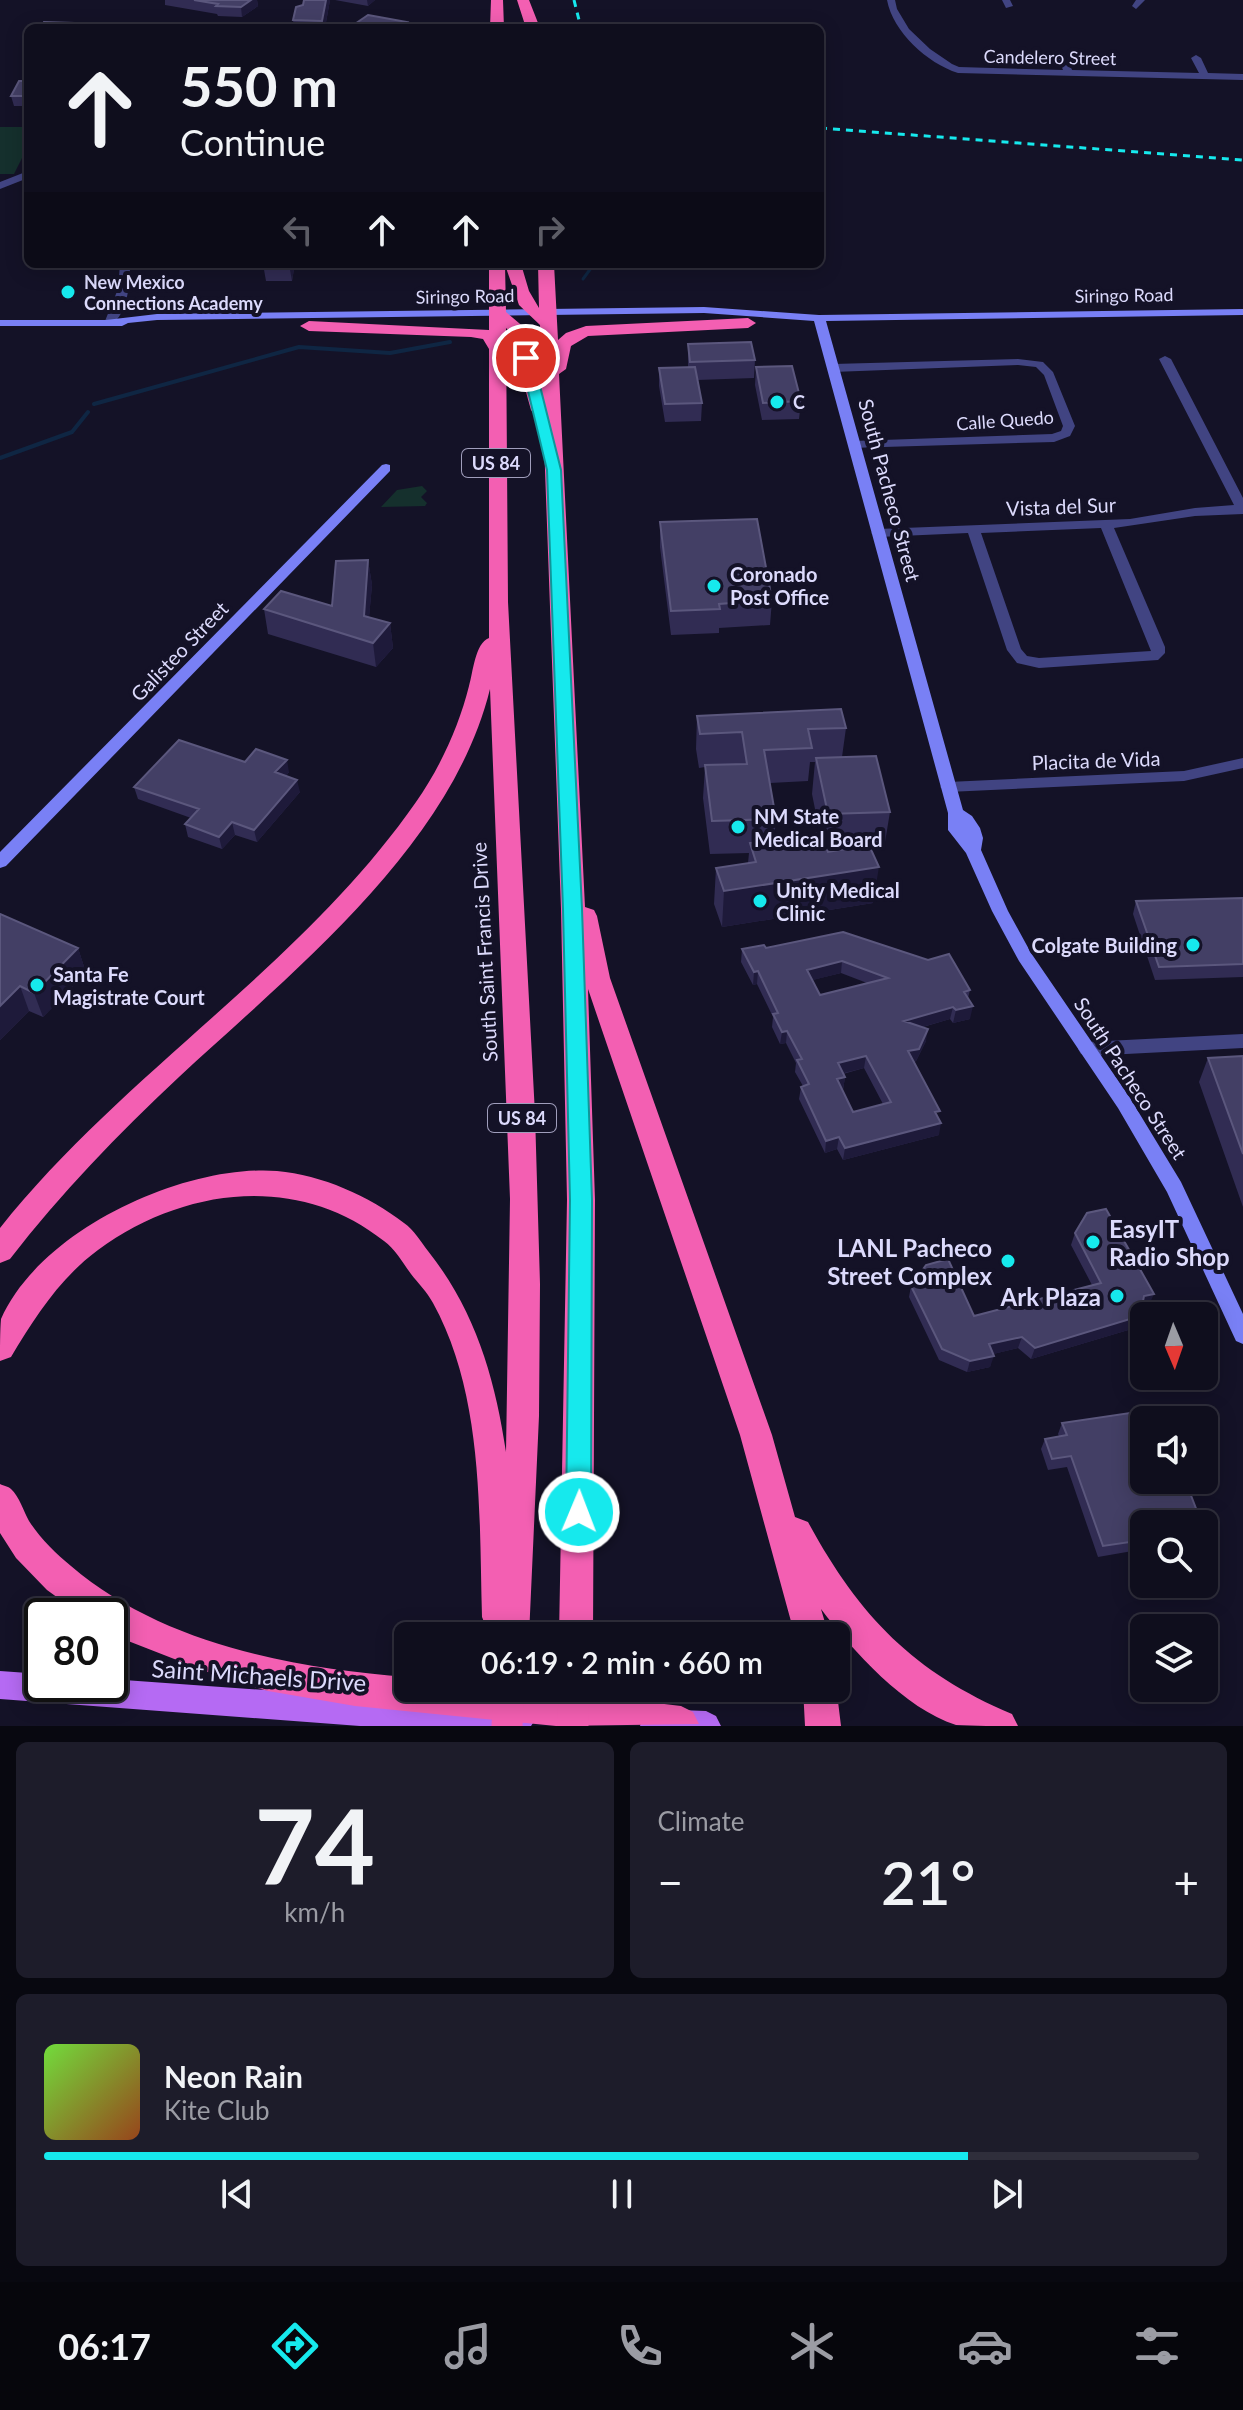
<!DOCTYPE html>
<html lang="en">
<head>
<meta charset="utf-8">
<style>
  :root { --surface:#0f0e1d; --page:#1d1c2a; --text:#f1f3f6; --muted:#9b9ca4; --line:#2f2e3b; --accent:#16e9ed }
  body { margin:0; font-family:Lato,sans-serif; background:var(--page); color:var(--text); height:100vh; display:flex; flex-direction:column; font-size:30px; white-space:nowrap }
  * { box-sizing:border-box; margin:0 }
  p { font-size:26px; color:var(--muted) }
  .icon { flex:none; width:44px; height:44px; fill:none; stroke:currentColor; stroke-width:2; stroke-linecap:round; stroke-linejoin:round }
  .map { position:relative; height:1726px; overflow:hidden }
  .side { display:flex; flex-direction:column; gap:16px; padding:16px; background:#080810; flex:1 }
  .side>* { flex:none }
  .guide { position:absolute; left:24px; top:24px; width:800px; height:244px; border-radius:12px; box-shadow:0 4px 20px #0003,0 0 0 2px var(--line); background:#0f0e1d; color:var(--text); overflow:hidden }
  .needle { width:52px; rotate:178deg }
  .buttons { position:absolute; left:1130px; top:1302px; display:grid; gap:16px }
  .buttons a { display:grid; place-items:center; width:88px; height:88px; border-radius:12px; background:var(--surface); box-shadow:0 4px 20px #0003,0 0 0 2px var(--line); font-size:40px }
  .speed { position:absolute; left:24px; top:1598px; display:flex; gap:16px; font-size:40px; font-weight:700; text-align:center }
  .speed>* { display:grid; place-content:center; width:104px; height:104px; border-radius:50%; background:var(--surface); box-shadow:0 4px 20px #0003,0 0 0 2px var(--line); line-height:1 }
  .speed .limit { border:4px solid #111; border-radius:12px; background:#fff; color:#111 }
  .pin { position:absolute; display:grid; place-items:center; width:68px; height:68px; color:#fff; margin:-34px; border:4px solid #fff; border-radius:50%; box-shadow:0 2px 8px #0007 }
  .me { position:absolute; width:88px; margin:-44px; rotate:1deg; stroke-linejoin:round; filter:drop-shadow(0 0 6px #0008) }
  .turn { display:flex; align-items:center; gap:28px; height:168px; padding:0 24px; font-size:36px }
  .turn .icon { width:104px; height:104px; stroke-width:2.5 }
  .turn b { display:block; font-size:56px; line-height:68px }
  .lanes { display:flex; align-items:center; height:76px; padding:0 24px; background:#0003; justify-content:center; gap:40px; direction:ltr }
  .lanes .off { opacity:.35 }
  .big { font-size:60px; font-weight:600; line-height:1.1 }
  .side .tile { flex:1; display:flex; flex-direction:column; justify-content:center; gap:12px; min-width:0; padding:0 28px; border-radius:12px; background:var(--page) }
  .side .dial { align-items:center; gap:0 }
  .dial b { font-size:104px; line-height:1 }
  .song { display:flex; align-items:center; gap:24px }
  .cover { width:96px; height:96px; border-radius:12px; background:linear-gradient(135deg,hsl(100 70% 55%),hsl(20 70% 35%)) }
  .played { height:8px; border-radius:4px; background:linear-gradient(90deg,var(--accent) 80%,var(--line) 80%) }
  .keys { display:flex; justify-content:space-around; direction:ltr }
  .heat { display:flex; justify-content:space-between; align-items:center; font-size:44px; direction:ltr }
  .side .tiles { flex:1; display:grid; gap:16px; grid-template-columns:1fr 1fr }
  .tile:last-child { grid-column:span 2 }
  .trip { position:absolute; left:394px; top:1622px; width:456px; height:80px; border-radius:12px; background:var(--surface); box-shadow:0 4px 20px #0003,0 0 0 2px var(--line); font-weight:600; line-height:80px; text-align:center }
  .menu { display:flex; height:128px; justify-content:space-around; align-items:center; background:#06060c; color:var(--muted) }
  .menu .icon { width:56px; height:56px }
  .menu .selected { color:var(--accent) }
  .menu b { font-size:36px; color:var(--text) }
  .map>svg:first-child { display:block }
  .green { fill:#15302d }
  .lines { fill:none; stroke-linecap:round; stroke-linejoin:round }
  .stream-far1 { stroke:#0f2643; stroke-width:3 }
  .stream { stroke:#0f2643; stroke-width:4 }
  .street { fill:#414482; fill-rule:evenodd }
  .secondary { fill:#7980f5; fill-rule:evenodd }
  .primary { fill:#b56af3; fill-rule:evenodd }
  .highway { fill:#f35fb2; fill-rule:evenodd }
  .rail { stroke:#16e9ed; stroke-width:3; stroke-dasharray:7 6; stroke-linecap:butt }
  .highway-bridge { stroke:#f35fb2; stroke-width:31 }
  .wall { fill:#312c53; fill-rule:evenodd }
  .shaded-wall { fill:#1e1a3a }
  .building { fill:#433f65; stroke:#5b577d; stroke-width:2; fill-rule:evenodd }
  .route { fill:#16e9ed; stroke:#0e979a; stroke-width:2 }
  .poi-dot { fill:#16e9ed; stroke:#141227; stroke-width:3 }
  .labels { text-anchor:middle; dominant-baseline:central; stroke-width:8; stroke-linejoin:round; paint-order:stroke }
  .far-street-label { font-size:18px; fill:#dcdafc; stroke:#141227 }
  .far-poi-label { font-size:18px; font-weight:bold; fill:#dcdafc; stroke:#141227; text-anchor:start }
  .shield { fill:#141227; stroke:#a09ebc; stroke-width:2 }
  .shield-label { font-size:18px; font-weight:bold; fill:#dcdafc }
  .street-label { font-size:20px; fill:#dcdafc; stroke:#141227 }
  .poi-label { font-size:20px; font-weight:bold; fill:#dcdafc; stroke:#141227; text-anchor:start }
  .near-poi-label { font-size:24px; font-weight:bold; fill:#dcdafc; stroke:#141227; text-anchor:end }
  .near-street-label { font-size:24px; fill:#dcdafc; stroke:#141227 }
</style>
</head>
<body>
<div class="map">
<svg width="1243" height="1726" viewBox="0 0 1243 1726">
  <rect width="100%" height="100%" fill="#141227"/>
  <path class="green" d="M0 127H28V146L14 174H0Z
    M422 486 427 491 421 497 427 503 425 506 381 507 397 490Z"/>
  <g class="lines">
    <path class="stream-far1" d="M583 279 594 264"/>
    <path class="stream" d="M94 404 299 347 390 353 450 342
      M0 458 72 432 88 412"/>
    <path class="street" d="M887 0H895L897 9 909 29 930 49 952 64 959 67 1063 70 1058 58 1063 55 1068 58 1072 70 1199 73 1191 58 1196 55 1201 58 1208 73 1243 74V80L958 73C927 63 893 32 887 0Z
      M1002 0H1010L1013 6 1006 8Z
      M1136 0H1145L1136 9 1132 6Z
      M28 171V178L0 189V182Z
      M120 264H130C130 282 128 315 111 324L105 321 118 289Z
      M1165 356 1171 359 1243 498V514L1195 516 1114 528 1165 647V653L1158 660 1039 668 1017 663 1007 650 968 533 878 537 871 533 878 529 1130 519 1195 508 1234 505 1159 359ZM1101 528 1151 651 1039 658 1027 656 1021 649 981 533Z
      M1018 359 1043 362 1053 372 1075 426 1070 436 1054 442 850 448 848 445 854 441 1052 434 1061 431 1063 426 1044 375 1036 367 1018 365 833 372 827 368 833 364Z
      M1243 758V768L1184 781 948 792 940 787 948 782 1184 771Z
      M1243 1034V1048L1087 1056 1081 1054 1078 1049 1081 1044 1087 1042Z"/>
    <path class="secondary" d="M704 307 819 315 1243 309V315L826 321 963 810 972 816 980 828 983 838 981 850 1008 911 1031 953 1130 1098 1181 1182 1243 1314V1344L1236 1341 1167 1192 1118 1108 1019 961 992 911 966 853 948 830V813L814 321 704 313 157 320 128 323 122 326H0V320H106L157 314Z
      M386 464 390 465V471L6 866 0 868V852L382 465Z"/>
    <path class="primary" d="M0 1671 42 1674V1684H110V1679L518 1708 528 1713 533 1723 531 1726H360L0 1699Z
      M654 1709 706 1711 716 1716 721 1726H640L644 1714Z"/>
    <path class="highway" d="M491 0H503L504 28H490Z
      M517 0H529L540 28H526Z
      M489 264H521L529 291 539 308 538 264H554L558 340 566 333 586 326 748 318 756 323 748 328 588 336 571 346 566 369 559 374 585 907 594 910 597 916 610 978 772 1435 795 1517 808 1522C859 1616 913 1672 1012 1714L1018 1726C999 1726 973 1726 956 1725 905 1709 852 1650 821 1609L829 1636H795L740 1435 588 989 595 1200 593 1636H559L567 1200 561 909 543 415 534 414 531 410 509 331 506 328 508 602 535 1114 540 1284 539 1416 529 1636H495V1632L487 1629 482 1617C479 1514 484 1396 433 1303 427 1292 418 1283 411 1274 403 1263 395 1249 384 1241 298 1173 184 1187 98 1250 60 1278 35 1317 11 1357L0 1361C0 1349 0 1330 1 1319 40 1230 184 1164 277 1171 322 1175 369 1196 404 1223 414 1230 421 1242 428 1251 475 1310 495 1378 506 1452L510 1199 490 689C451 847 293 971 179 1077 118 1134 61 1193 10 1259L0 1263V1228C124 1072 302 966 416 802 440 768 459 726 469 686 473 673 475 643 489 638V349L483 339 471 337 309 331 300 326 309 321 489 330ZM505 265 519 305 540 325 542 387 526 329 506 312Z
      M0 1484C4 1486 8 1486 11 1489 19 1496 24 1512 29 1521 40 1538 55 1553 71 1566 162 1644 292 1668 408 1677V1688H531L681 1706 693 1712 699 1724 556 1726 355 1706 268 1691 223 1678 123 1639 110 1631V1616H83L47 1590 16 1558 0 1533Z
      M836 1685 841 1726H805L803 1688H836Z"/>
    <path class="rail" d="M574 0 581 28
      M820 128 1243 160"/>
    <path class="highway-bridge" d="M507 1726 509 1688
      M573 1726 574 1688"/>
  </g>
  <path class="wall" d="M165 0H257L258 6 242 17 218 16 217 14 165 5Z
    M330 0 325 28H294L293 20 303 5Z
    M335 0H375L368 6Z
    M28 76V106H14L11 96 26 81Z
    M263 264H294V269L292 281H266Z
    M688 344 755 360 754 378 697 380 702 403 701 421 665 422 659 386V368L688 367Z
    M756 367 801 401 799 419 762 420 755 385Z
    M660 522 772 600 770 625 719 628V633L671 635 660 547Z
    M368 560 372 585 369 617 390 623 393 648 376 667 268 634 264 609 332 606Z
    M697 716 846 728 842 757 890 812 884 848 871 849 873 903 722 927 714 904 716 868 748 863 749 853 710 854 703 798 705 767 699 768 696 749ZM810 762H815L812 794 820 834 774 840 776 819 770 783 808 781Z
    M245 762 289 772 286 776 300 792 257 842 235 835 222 849 188 837 185 824 191 818 138 799 134 787Z
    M1243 898V977L1155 980 1133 914 1136 901Z
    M0 914 78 948 86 973 43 1017 29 1011 0 1040Z
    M843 932 970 990 968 998 970 1019 953 1023 950 1019 923 1027 926 1041 916 1061 914 1062 938 1118 939 1135 843 1160 837 1149 825 1153 799 1099 801 1087 803 1086 795 1072 796 1063 786 1043 780 1044 772 1027 773 1017 757 984 753 985 741 962 742 949 766 948ZM841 973 867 983 820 995 812 980ZM864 1068 883 1104 853 1112 842 1090H843L845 1077 843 1074Z
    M1243 1056V1207L1199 1082 1208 1058Z
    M1075 1233 1149 1305 1142 1307 1135 1328 1031 1359 1018 1348 993 1354 990 1367 967 1372 939 1360 909 1297 911 1286 974 1316 1092 1285 1071 1245Z
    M1062 1423 1144 1524V1549L1098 1557 1067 1467 1048 1470 1041 1449 1045 1439 1059 1436 1058 1434Z"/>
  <path class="shaded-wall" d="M251 0H257L258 6 242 17 241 7Z
    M326 0H330L325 28H323L322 21Z
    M367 0H375L368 6Z
    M289 264H294V269L292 281Z
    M368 560 372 585 367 640 364 616Z
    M390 623 393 648 376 667 373 643Z
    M287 760 289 772 278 785 275 772Z
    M297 780 300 792 257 842 254 830Z
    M232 822 235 835 222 849 219 837Z
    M879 867 873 903 722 927 724 891Z
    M78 948 86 973 43 1017 34 993Z
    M842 961 841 973 805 982 807 970Z
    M758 971 757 984 753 985 754 972Z
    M20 986 29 1011 0 1040V1006Z
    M973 1006 970 1019 953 1023 956 1010Z
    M953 1007 950 1019 901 1033 904 1021Z
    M928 1029 926 1041 916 1061 906 1064 908 1051Z
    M787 1031 786 1043 780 1044 782 1032Z
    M866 1056 864 1068 836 1075 838 1063Z
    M845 1077 843 1090 835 1091 837 1079Z
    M941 1123 939 1135 843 1160 845 1148Z
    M839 1137 837 1149 825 1153 826 1141Z
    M1154 1294 1149 1305 1140 1308 1144 1296Z
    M1140 1316 1135 1328 1031 1359 1035 1348Z
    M1022 1337 1018 1348 985 1356 989 1344Z
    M994 1356 990 1367 967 1372 970 1361Z"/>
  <path class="building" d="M194 0H251L241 7 216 6 218 4Z
    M304 0H326L322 21 293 20 296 7 303 5Z
    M368 15 407 22 399 28H349Z
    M44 22 74 23 72 28H42Z
    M118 26H140L139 28H118Z
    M28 76V96H11L19 81H26Z
    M751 342 755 360 690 362 688 344Z
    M792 366 801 401 763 403 756 367Z
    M695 367 702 403 665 404 659 368Z
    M757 519 772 600 719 604 720 609 671 611 660 522Z
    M368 560 364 616 390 623 373 643 264 609 281 591 332 606 336 561Z
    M841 709 846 728 808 729 812 748 764 750 776 819 712 821 705 765 747 764 742 732 700 734 697 716Z
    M179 740 245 762 256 749 287 760 275 772 297 780 254 830 232 822 219 837 185 824 199 809 134 787Z
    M876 756 890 812 828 814 816 758Z
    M820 833 828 852 869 845 879 867 724 891 716 868 756 862 750 843Z
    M1243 898V964L1159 967 1136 901Z
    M0 914 78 948 34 993 20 986 0 1006Z
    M843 932 928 960 949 954 970 990 964 992 973 1006 956 1010 953 1007 904 1021 928 1029 919 1049 908 1051 940 1111 935 1112 941 1123 845 1148 839 1137 826 1141 801 1087 809 1084 797 1060 802 1059 787 1031 782 1032 773 1014 778 1013 758 971 754 972 742 949 764 945 766 948ZM842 961 888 978 820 995 807 970ZM866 1056 891 1102 853 1112 837 1079 845 1077 838 1063Z
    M1243 1056V1154L1208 1058Z
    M1106 1209 1154 1294 1144 1296 1140 1316 1035 1348 1022 1337 989 1344 994 1356 970 1361 942 1349 911 1286 926 1265 948 1259 974 1316 1101 1283 1075 1233 1087 1213Z
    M1157 1409 1161 1420H1144V1480H1185L1202 1524H1144V1540L1103 1546 1071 1456 1052 1459 1045 1439 1067 1435 1062 1423Z"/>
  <path class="route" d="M526 354 533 358 561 470 582 909 592 1200 591 1512 588 1520 579 1524 570 1520 566 1512 570 1200 563 909 547 470 520 358Z"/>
  <g class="poi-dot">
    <circle cx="68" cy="292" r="8"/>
    <circle cx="777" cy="402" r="8"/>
    <circle cx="714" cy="586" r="8"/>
    <circle cx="738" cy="827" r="8"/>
    <circle cx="760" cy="901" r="8"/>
    <circle cx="1193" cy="945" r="8"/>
    <circle cx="37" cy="985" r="8"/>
    <circle cx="1093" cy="1242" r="8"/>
    <circle cx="1008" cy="1261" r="8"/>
    <circle cx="1117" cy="1296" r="8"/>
  </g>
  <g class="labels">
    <g class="far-street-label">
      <text transform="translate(1050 57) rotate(1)">Candelero Street</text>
      <text transform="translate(1124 295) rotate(-1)">Siringo Road</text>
      <text transform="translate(465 296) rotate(-1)">Siringo Road</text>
      <text transform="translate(1005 420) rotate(-4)">Calle Quedo</text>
    </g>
    <g class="far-poi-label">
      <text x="84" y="282">New Mexico<tspan x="84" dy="21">Connections Academy</tspan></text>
      <text x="793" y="402">C</text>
    </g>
    <g class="shield">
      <rect x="462" y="449" width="68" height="28" rx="6"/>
      <rect x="488" y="1104" width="68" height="28" rx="6"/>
    </g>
    <g class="shield-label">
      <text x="496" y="463">US 84</text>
      <text x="522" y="1118">US 84</text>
    </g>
    <g class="street-label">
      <text transform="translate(890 490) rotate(75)">South Pacheco Street</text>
      <text transform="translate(1061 506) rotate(-2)">Vista del Sur</text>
      <text transform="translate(179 651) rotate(-46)">Galisteo Street</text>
      <text transform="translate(1096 760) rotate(-2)">Placita de Vida</text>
      <text transform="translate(484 952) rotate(-93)">South Saint Francis Drive</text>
      <text transform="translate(1131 1078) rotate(57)">South Pacheco Street</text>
    </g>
    <g class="poi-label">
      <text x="730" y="574">Coronado<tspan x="730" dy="23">Post Office</tspan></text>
      <text x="754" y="816">NM State<tspan x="754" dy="23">Medical Board</tspan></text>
      <text x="776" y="890">Unity Medical<tspan x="776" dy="23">Clinic</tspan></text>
      <text x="1177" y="945" text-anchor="end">Colgate Building</text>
      <text x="53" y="974">Santa Fe<tspan x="53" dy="23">Magistrate Court</tspan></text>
    </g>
    <g class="near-poi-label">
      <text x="1109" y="1228" text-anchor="start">EasyIT<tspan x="1109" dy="28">Radio Shop</tspan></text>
      <text x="992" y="1247">LANL Pacheco<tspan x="992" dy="28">Street Complex</tspan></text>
      <text x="1101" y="1296">Ark Plaza</text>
    </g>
    <g class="near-street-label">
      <text transform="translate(259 1675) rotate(4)">Saint Michaels Drive</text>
    </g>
  </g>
</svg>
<div class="buttons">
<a><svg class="needle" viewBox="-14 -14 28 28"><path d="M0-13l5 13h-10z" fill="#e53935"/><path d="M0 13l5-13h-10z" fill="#9b9ca4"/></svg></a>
<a><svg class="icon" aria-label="sound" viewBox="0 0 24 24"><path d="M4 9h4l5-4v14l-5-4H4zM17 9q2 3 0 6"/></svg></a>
<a><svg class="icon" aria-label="search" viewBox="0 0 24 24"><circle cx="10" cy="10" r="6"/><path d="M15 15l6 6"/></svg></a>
<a><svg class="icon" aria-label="layers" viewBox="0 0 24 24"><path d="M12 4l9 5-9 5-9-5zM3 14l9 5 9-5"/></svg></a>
</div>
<div class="speed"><div class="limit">80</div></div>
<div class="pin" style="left:526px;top:358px;background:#d93025"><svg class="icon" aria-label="arrive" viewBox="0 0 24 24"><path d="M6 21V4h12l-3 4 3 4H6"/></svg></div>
<svg class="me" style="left:579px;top:1512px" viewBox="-20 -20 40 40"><circle r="17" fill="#16e9ed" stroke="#fff" stroke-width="3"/><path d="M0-11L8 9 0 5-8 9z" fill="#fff"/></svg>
<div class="trip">06:19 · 2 min · 660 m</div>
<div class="guide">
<div class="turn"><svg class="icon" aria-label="ahead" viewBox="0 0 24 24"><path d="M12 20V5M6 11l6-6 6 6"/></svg><div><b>550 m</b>Continue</div></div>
<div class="lanes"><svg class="icon off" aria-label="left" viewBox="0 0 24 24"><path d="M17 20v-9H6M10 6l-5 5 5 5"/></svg><svg class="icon" aria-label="ahead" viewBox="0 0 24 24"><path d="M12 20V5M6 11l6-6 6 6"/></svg><svg class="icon" aria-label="ahead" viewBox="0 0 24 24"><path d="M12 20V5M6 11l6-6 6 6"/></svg><svg class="icon off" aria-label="right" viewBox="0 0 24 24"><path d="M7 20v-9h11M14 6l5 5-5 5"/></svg></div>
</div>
</div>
<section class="side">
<div class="tiles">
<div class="tile dial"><b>74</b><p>km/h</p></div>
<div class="tile"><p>Climate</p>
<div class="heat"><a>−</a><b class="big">21°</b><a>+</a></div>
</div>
<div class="tile">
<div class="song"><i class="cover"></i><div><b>Neon Rain</b><p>Kite Club</p></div></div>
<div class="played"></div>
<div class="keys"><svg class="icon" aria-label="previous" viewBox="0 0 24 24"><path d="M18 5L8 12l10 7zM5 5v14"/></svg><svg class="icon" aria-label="pause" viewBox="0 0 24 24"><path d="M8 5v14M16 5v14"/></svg><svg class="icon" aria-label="next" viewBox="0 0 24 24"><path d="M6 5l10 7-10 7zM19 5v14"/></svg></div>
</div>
</div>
</section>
<nav class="menu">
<b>06:17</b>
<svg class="icon selected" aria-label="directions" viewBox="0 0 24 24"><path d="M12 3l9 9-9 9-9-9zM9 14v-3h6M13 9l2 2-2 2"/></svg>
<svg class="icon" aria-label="music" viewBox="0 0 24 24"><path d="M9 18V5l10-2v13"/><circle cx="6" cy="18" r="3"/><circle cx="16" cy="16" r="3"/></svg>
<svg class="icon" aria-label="phone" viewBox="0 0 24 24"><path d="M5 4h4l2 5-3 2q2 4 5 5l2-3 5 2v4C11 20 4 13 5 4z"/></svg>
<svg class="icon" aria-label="climate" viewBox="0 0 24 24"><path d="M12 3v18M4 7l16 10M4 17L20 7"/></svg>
<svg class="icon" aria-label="car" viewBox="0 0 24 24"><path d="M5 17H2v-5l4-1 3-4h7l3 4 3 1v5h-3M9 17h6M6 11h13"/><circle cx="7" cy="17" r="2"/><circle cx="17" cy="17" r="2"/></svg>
<svg class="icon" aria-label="filters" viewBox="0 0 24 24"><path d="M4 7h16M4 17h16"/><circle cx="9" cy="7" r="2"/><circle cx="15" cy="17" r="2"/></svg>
</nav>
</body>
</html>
